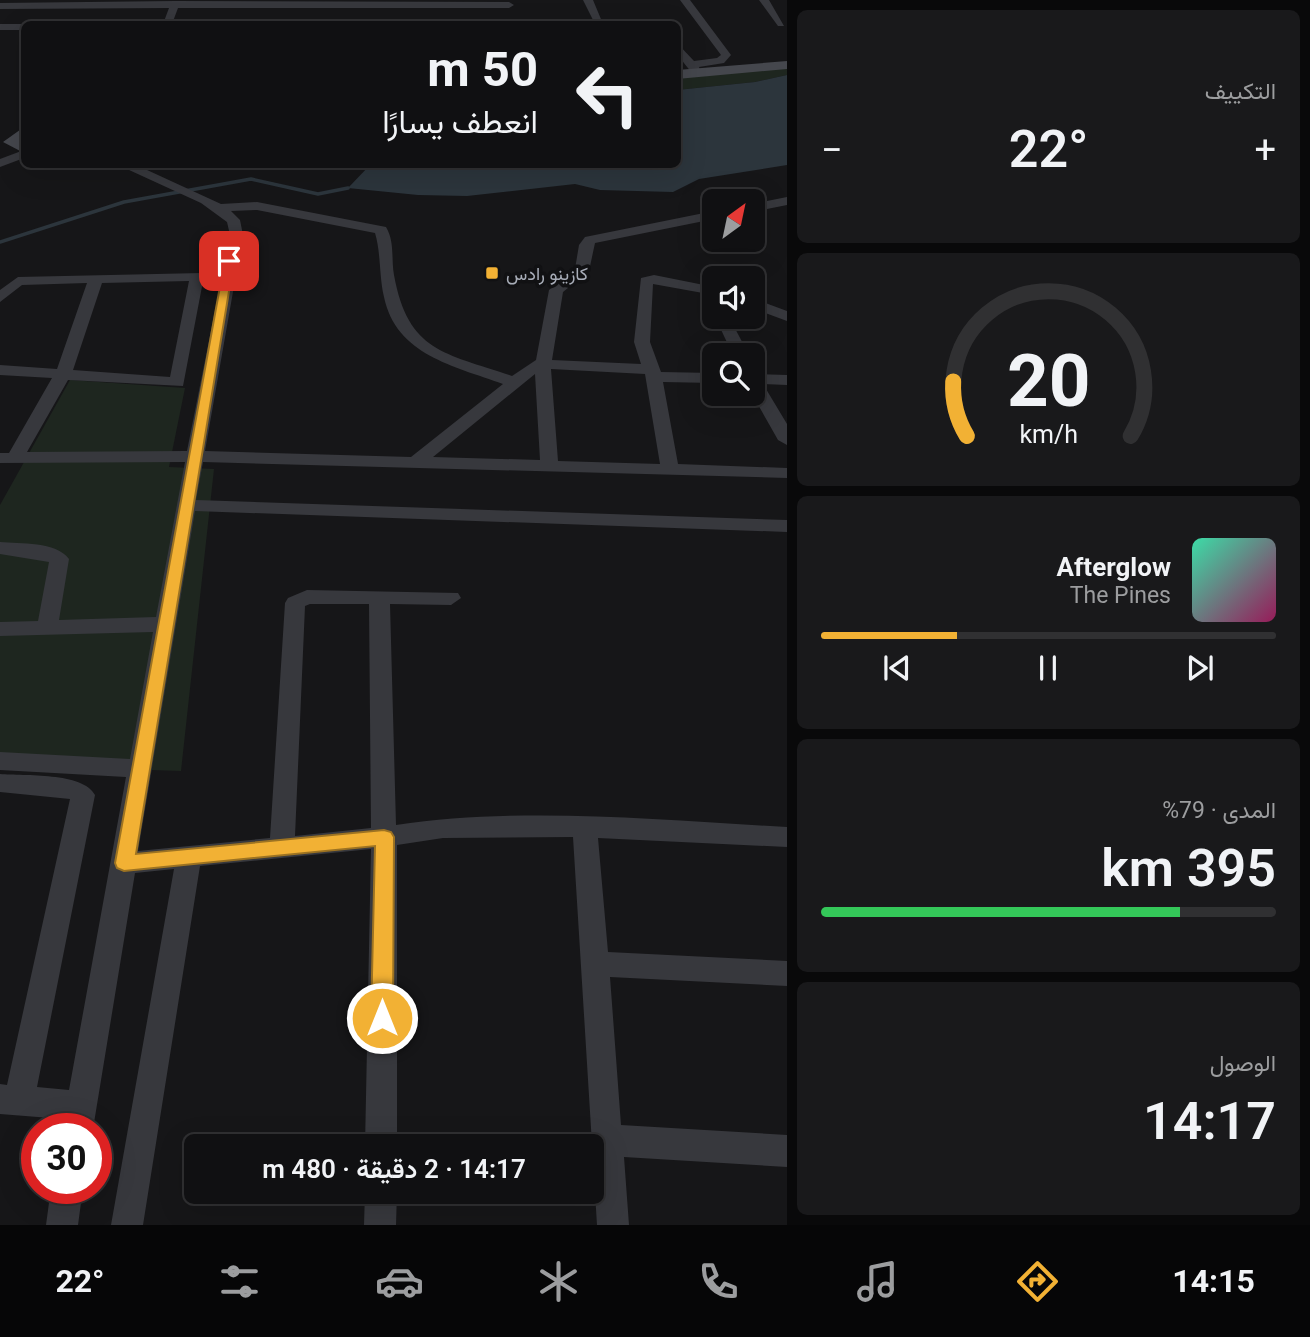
<!DOCTYPE html>
<html lang="ar">
<head>
<meta charset="utf-8">
<style>
  :root { --surface:#101012; --page:#19191b; --text:#f1f3f6; --muted:#9c9d9f; --line:#303032; --accent:#f2b134 }
  body { margin:0; font-family:Roboto,Vazirmatn,sans-serif; background:var(--page); color:var(--text); direction:rtl; height:100vh; display:flex; flex-direction:column; font-size:26px; white-space:nowrap }
  * { box-sizing:border-box; margin:0 }
  p { font-size:23px; color:var(--muted) }
  .icon { flex:none; width:38px; height:38px; fill:none; stroke:currentColor; stroke-width:2; stroke-linecap:round; stroke-linejoin:round }
  .map { position:relative; flex:1; overflow:hidden; direction:ltr }
  .drawer { display:flex; flex-direction:column; gap:10px; padding:10px; background:#09090a; width:523px }
  .drawer>* { flex:none }
  .top-card { position:absolute; left:21px; top:21px; width:660px; height:147px; border-radius:10px; box-shadow:0 7px 28px #0002,0 0 0 2px var(--line); direction:rtl; background:#101012; color:var(--text); overflow:hidden }
  .needle { width:46px; rotate:33deg }
  .tools { position:absolute; left:702px; top:189px; display:grid; gap:14px }
  .tools a { display:grid; place-items:center; width:63px; height:63px; border-radius:10px; background:var(--surface); box-shadow:0 7px 28px #0002,0 0 0 2px var(--line); font-size:35px }
  .speed { position:absolute; left:21px; top:1113px; display:flex; gap:14px; font-size:35px; font-weight:700; text-align:center }
  .speed>* { display:grid; place-content:center; width:91px; height:91px; border-radius:50%; background:var(--surface); box-shadow:0 7px 28px #0002,0 0 0 2px var(--line); line-height:1 }
  .speed .limit { border:10px solid #d22; background:#fff; color:#111 }
  .pin { position:absolute; display:grid; place-items:center; width:60px; height:60px; color:#fff; margin:-30px; border-radius:14px; box-shadow:0 4px 10px #0006 }
  .me { position:absolute; width:77px; margin:-38px; rotate:0deg; stroke-linejoin:round; filter:drop-shadow(0 0 5px #0008) }
  .turn { display:flex; align-items:center; gap:24px; height:147px; padding:0 28px; font-size:32px }
  .turn .icon { width:91px; height:91px; stroke-width:2.5 }
  .turn b { display:block; font-size:49px; line-height:60px }
  .big { font-size:52px; font-weight:600; line-height:1.1 }
  .drawer .widget { flex:1; display:flex; flex-direction:column; justify-content:center; gap:10px; min-width:0; padding:0 24px; border-radius:10px; background:var(--page) }
  .drawer .dial { align-items:center; gap:0 }
  .dial svg { height:182px; overflow:visible; fill:none; stroke:var(--line); stroke-width:7; stroke-linecap:round; text-anchor:middle }
  .dial text { fill:var(--text); stroke:none }
  .song { display:flex; align-items:center; gap:21px }
  .cover { width:84px; height:84px; border-radius:10px; background:linear-gradient(135deg,hsl(160 70% 55%),hsl(330 70% 35%)) }
  .played { height:7px; border-radius:4px; background:linear-gradient(90deg,var(--accent) 30%,var(--line) 30%) }
  .keys { display:flex; justify-content:space-around; direction:ltr }
  .heat { display:flex; justify-content:space-between; align-items:center; font-size:38px; direction:ltr }
  .charge { height:10px; border-radius:5px; background:linear-gradient(90deg,#34c759 79%,var(--line) 0) }
  .trip { position:absolute; left:184px; top:1134px; width:420px; height:70px; border-radius:10px; background:var(--surface); box-shadow:0 7px 28px #0002,0 0 0 2px var(--line); font-weight:600; line-height:70px; text-align:center; direction:rtl }
  .menu { display:flex; height:112px; justify-content:space-around; align-items:center; background:#060607; color:var(--muted) }
  .menu .icon { width:49px; height:49px }
  .menu .selected { color:var(--accent) }
  .menu b { font-size:32px; color:var(--text) }
  main { display:flex; flex:1; min-height:0 }
  .map>svg:first-child { display:block }
  .green { fill:#1e261f }
  .water { fill:#2c353c }
  .lines { fill:none; stroke-linecap:round; stroke-linejoin:round }
  .stream { stroke:#2c353c; stroke-width:3.5 }
  .street { fill:#37383d; fill-rule:evenodd }
  .secondary { fill:#45474d; fill-rule:evenodd }
  .route { fill:#f2b134; stroke:#9d7322; stroke-width:2 }
  .poi-dot { fill:#f2b134; stroke:#111113; stroke-width:2.5 }
  .labels { text-anchor:middle; dominant-baseline:central; stroke-width:7; stroke-linejoin:round; paint-order:stroke }
  .far-poi-label { font-size:18px; fill:#a8adb8; stroke:#111113; text-anchor:start }
</style>
</head>
<body>
<main>
<section class="drawer">
<div class="widget"><p>التكييف</p>
<div class="heat"><a>−</a><b class="big">22°</b><a>+</a></div>
</div>
<div class="widget dial"><svg viewBox="0 0 100 80">
<path d="M14 69A42 42 0 1 1 86 69"/>
<path d="M14 69A42 42 0 0 1 8 45" stroke="#f2b134"/>
<text x="50" y="56" font-size="32" font-weight="700">20</text>
<text x="50" y="72" font-size="11">km/h</text>
</svg></div>
<div class="widget">
<div class="song"><i class="cover"></i><div><b>Afterglow</b><p>The Pines</p></div></div>
<div class="played"></div>
<div class="keys"><svg class="icon" aria-label="previous" viewBox="0 0 24 24"><path d="M18 5L8 12l10 7zM5 5v14"/></svg><svg class="icon" aria-label="pause" viewBox="0 0 24 24"><path d="M8 5v14M16 5v14"/></svg><svg class="icon" aria-label="next" viewBox="0 0 24 24"><path d="M6 5l10 7-10 7zM19 5v14"/></svg></div>
</div>
<div class="widget"><p>المدى · 79%</p><b class="big">395 km</b><div class="charge"></div></div>
<div class="widget"><p>الوصول</p><b class="big">14:17</b></div>
</section>
<div class="map">
<svg width="787" height="1225" viewBox="0 0 787 1225">
  <rect width="100%" height="100%" fill="#161618"/>
  <path class="green" d="M787 66V75L755 82 677 90V75Z
    M70 380 185 388 169 467 214 469 181 771 0 765V505Z"/>
  <path class="water" d="M787 75V165L699 179 673 192 600 190 575 184 467 196 418 195 348 188 370 165 677 164V90L755 82Z"/>
  <g class="lines">
    <path class="stream" d="M0 242 124 202 251 179 318 194 348 188"/>
    <path class="street" d="M583 0H593L603 24H595Z
      M680 0H690L731 55 724 63 699 67 702 75H694C686 65 677 58 677 43L694 61 717 58 721 55Z
      M759 0H769L784 26H778Z
      M175 1 509 2 514 5 509 8H178L172 24H163L169 8 0 9V3Z
      M511 19 514 24H223L228 21Z
      M0 24H26L24 30H0Z
      M24 150V158L0 167V159Z
      M116 164H134L221 204 257 202 386 227C395 242 391 259 394 275 408 353 446 353 512 376L536 360 549 290 575 269 579 245 585 237 714 211V219L595 243 589 271 563 292 552 360 641 364 634 342 641 278 654 275 714 287V295L653 284 650 342 661 372 714 373V383L663 382 678 464 787 468V478L203 462 196 500 787 520V532L195 511 138 851 270 838 285 603 288 598 307 590 458 593 461 598 451 605 390 604 396 825C524 806 658 820 787 827V847L598 838 608 952 787 961V986L610 977 621 1125 787 1135V1167L624 1157 629 1225H597L573 837 443 838 397 845V1146H365L371 849 200 866 143 1225H111L174 869 135 873 93 1129H62L63 1119 0 1114V1084L7 1085 70 799 0 792V774C24 776 83 772 95 795L37 1087 69 1090 126 777 0 770V752L130 759 153 632 0 636V622L38 621 49 562 0 554V542C20 544 56 541 69 559L59 620 156 617 185 462 0 463V453H9L52 378 0 375V365L57 369 87 283 22 285 0 302V290L18 277 202 273 204 276 183 386 68 380 27 452 187 451 230 235 227 222 201 203ZM257 210 375 233C381 253 379 276 384 297 396 355 454 366 503 384L411 457 205 451 243 235 240 220 231 211ZM189 281 170 377 73 370 102 283ZM551 369 645 374 660 464 558 461ZM535 374 540 460 433 457ZM310 604H369L371 828 295 836 305 606Z
      M787 197V205L752 212V204Z
      M752 298 787 311V321L752 308Z
      M715 317H729L749 355H733Z
      M752 374 787 375V385L763 384 787 424V445L778 440 752 394Z
      M51 1188H83L78 1225H46Z
      M365 1192H397L396 1225H364Z"/>
    <path class="secondary" d="M787 61V69L677 79V70Z
      M24 127V153L3 142Z"/>
  </g>
  <path class="route" d="M225 259 234 261 136 854 384 830 391 832 394 837 393 1018 390 1025 382 1028 375 1025 371 1018 375 846 124 871 117 868 115 863Z"/>
  <rect class="poi-dot" x="485" y="266" width="14" height="14" rx="3.5"/>
  <g class="labels">
    <g class="far-poi-label">
      <text x="506" y="273">كازينو رادس</text>
    </g>
  </g>
</svg>
<div class="tools">
<a><svg class="needle" viewBox="-14 -14 28 28"><path d="M0-13l5 13h-10z" fill="#e53935"/><path d="M0 13l5-13h-10z" fill="#9c9d9f"/></svg></a>
<a><svg class="icon" aria-label="sound" viewBox="0 0 24 24"><path d="M4 9h4l5-4v14l-5-4H4zM17 9q2 3 0 6"/></svg></a>
<a><svg class="icon" aria-label="search" viewBox="0 0 24 24"><circle cx="10" cy="10" r="6"/><path d="M15 15l6 6"/></svg></a>
</div>
<div class="speed"><div class="limit">30</div></div>
<div class="pin" style="left:229px;top:261px;background:#d93025"><svg class="icon" aria-label="arrive" viewBox="0 0 24 24"><path d="M6 21V4h12l-3 4 3 4H6"/></svg></div>
<svg class="me" style="left:382px;top:1018px" viewBox="-20 -20 40 40"><circle r="17" fill="#f2b134" stroke="#fff" stroke-width="3"/><path d="M0-11L8 9 0 5-8 9z" fill="#fff"/></svg>
<div class="trip">14:17 · 2 دقيقة · 480 m</div>
<div class="top-card">
<div class="turn"><svg class="icon" aria-label="left" viewBox="0 0 24 24"><path d="M17 20v-9H6M10 6l-5 5 5 5"/></svg><div><b>50 m</b>انعطف يسارًا</div></div>
</div>
</div>
</main>
<nav class="menu">
<b>14:15</b>
<svg class="icon selected" aria-label="directions" viewBox="0 0 24 24"><path d="M12 3l9 9-9 9-9-9zM9 14v-3h6M13 9l2 2-2 2"/></svg>
<svg class="icon" aria-label="music" viewBox="0 0 24 24"><path d="M9 18V5l10-2v13"/><circle cx="6" cy="18" r="3"/><circle cx="16" cy="16" r="3"/></svg>
<svg class="icon" aria-label="phone" viewBox="0 0 24 24"><path d="M5 4h4l2 5-3 2q2 4 5 5l2-3 5 2v4C11 20 4 13 5 4z"/></svg>
<svg class="icon" aria-label="climate" viewBox="0 0 24 24"><path d="M12 3v18M4 7l16 10M4 17L20 7"/></svg>
<svg class="icon" aria-label="car" viewBox="0 0 24 24"><path d="M5 17H2v-5l4-1 3-4h7l3 4 3 1v5h-3M9 17h6M6 11h13"/><circle cx="7" cy="17" r="2"/><circle cx="17" cy="17" r="2"/></svg>
<svg class="icon" aria-label="filters" viewBox="0 0 24 24"><path d="M4 7h16M4 17h16"/><circle cx="9" cy="7" r="2"/><circle cx="15" cy="17" r="2"/></svg>
<b>22°</b>
</nav>
</body>
</html>
